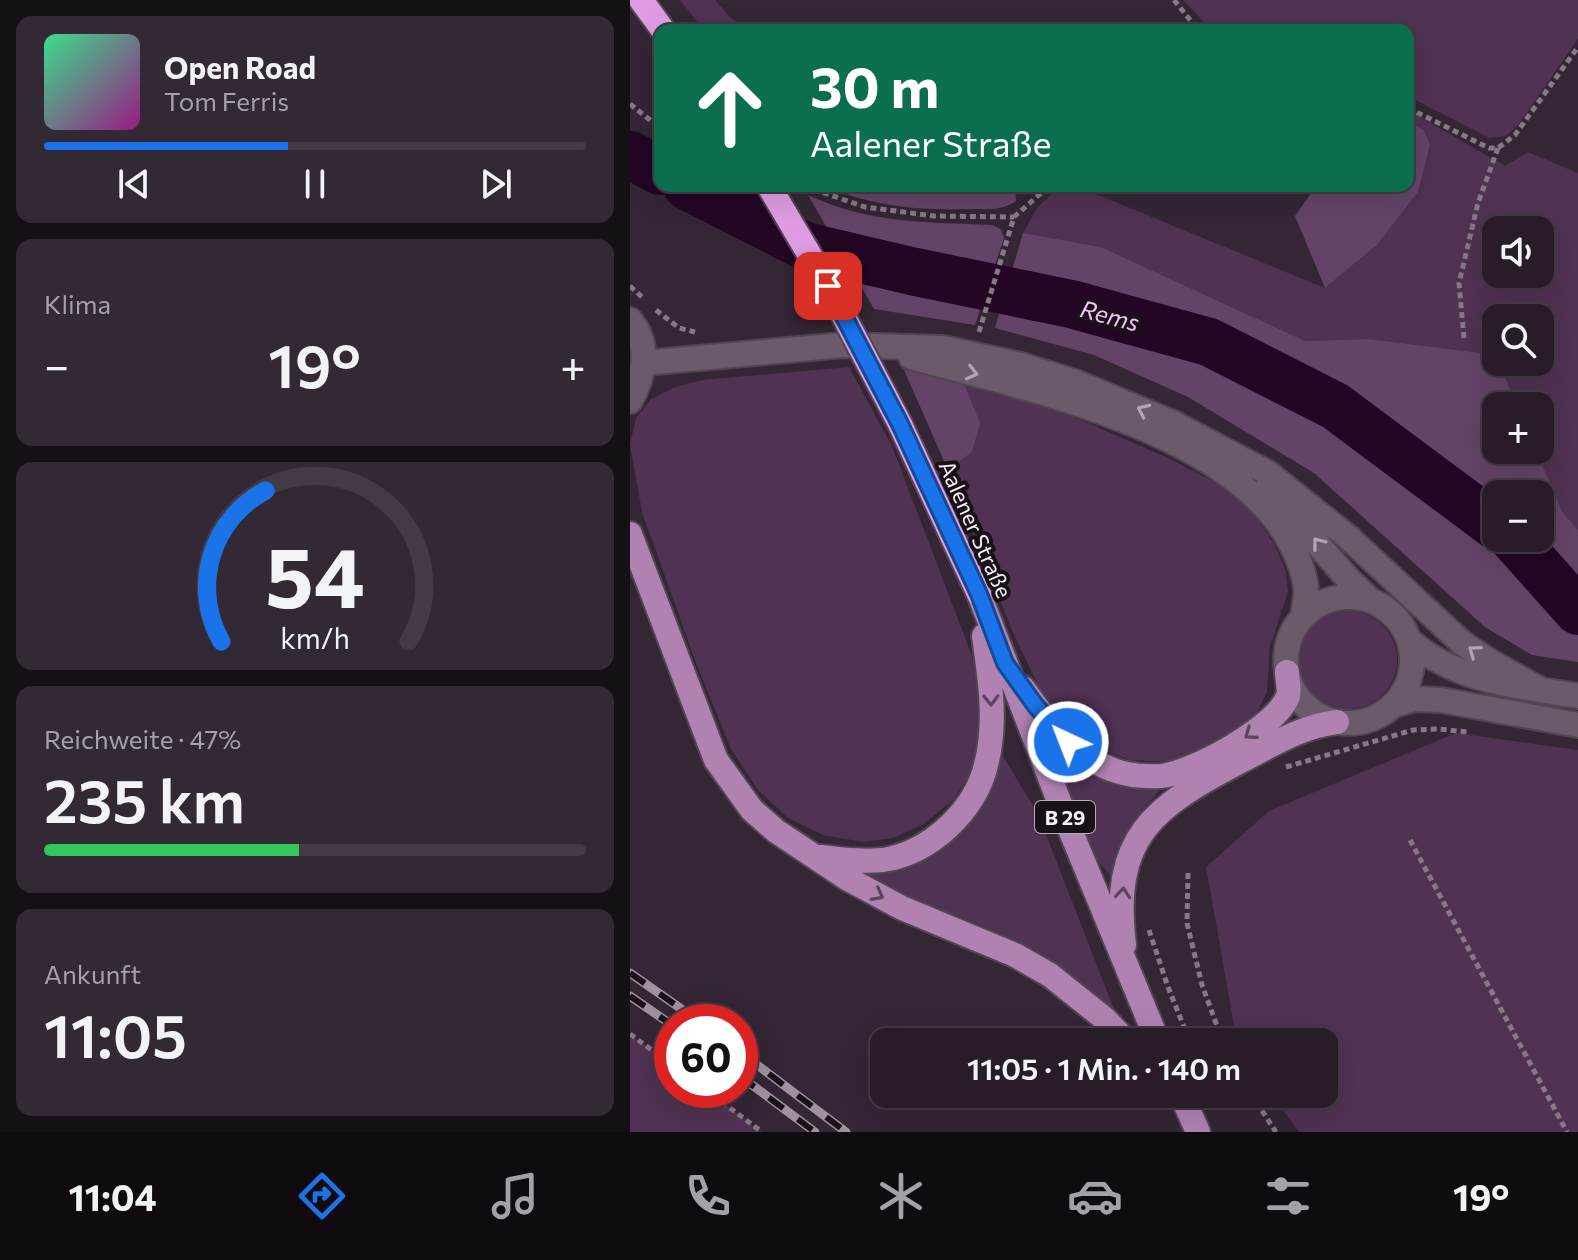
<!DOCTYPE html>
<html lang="de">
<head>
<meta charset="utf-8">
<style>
  :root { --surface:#271c28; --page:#332934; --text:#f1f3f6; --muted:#a4a1a8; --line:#433a45; --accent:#1a73e8 }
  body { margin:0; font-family:Commissioner,sans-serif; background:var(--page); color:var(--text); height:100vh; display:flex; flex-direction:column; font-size:30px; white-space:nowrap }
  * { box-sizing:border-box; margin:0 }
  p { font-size:26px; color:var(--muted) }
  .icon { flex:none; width:44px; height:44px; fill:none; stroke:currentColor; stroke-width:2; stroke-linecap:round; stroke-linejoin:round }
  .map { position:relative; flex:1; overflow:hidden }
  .panel { display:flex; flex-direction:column; gap:16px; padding:16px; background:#150f16; width:630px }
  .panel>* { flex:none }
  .hud { position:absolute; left:24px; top:24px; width:760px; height:168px; border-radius:16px; box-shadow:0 8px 32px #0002,0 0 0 2px var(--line); background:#0b6e4f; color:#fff; overflow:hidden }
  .tools { position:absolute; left:852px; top:216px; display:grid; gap:16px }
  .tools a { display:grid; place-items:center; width:72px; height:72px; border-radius:16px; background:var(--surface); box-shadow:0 8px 32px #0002,0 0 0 2px var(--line); font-size:40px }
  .speed { position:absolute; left:24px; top:1004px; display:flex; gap:16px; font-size:40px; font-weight:700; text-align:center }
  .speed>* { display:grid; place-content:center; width:104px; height:104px; border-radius:50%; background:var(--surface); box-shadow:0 8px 32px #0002,0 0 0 2px var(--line); line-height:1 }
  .speed .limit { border:12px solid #d22; background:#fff; color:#111 }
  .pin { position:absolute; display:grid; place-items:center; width:68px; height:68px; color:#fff; margin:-34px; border-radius:16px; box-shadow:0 4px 12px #0006 }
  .me { position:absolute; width:88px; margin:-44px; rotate:317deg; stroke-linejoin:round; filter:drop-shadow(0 0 6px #0008) }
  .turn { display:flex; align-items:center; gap:28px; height:168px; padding:0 24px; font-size:36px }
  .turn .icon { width:104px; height:104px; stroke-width:2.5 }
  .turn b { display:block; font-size:56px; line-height:68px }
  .big { font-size:60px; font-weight:600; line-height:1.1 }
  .panel .tile { flex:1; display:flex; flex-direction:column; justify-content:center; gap:12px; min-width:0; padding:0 28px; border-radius:16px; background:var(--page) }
  .panel .dial { align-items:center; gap:0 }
  .dial svg { height:208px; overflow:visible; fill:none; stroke:var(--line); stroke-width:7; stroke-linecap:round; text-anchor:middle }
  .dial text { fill:var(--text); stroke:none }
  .song { display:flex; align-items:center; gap:24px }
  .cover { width:96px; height:96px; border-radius:12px; background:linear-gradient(135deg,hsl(150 70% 55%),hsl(310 70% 35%)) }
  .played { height:8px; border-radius:4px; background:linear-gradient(90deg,var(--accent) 45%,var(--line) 45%) }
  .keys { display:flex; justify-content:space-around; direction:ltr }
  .heat { display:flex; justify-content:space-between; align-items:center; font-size:44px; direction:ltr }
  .charge { height:12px; border-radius:6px; background:linear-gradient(90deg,#34c759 47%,var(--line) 0) }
  .trip { position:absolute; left:240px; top:1028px; width:468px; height:80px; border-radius:16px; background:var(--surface); box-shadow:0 8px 32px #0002,0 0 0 2px var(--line); font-weight:600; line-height:80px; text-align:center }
  .menu { display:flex; height:128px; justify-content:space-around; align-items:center; background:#100b10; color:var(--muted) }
  .menu .icon { width:56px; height:56px }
  .menu .selected { color:var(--accent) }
  .menu b { font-size:36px; color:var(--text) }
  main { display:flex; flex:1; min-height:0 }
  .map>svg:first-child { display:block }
  .green { fill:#503252; fill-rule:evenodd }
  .forest { fill:#644466; fill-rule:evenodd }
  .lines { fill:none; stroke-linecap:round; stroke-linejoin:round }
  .river { stroke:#220624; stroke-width:48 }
  .secondary-casing { stroke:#504551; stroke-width:28 }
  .primary-casing { stroke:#504551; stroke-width:28 }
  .highway-casing { stroke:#504551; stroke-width:28 }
  .path { stroke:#867986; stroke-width:5; stroke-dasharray:6 4; stroke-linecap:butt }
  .secondary { stroke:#6a5a6a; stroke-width:24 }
  .primary { stroke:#b082b2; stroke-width:24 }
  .highway { stroke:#df9ce2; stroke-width:24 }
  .rail-casing { stroke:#9e929e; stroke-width:9 }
  .rail { stroke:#181118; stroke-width:6; stroke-dasharray:18; stroke-linecap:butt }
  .highway-bridge-casing { stroke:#504551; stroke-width:28; stroke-linecap:butt }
  .highway-bridge { stroke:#df9ce2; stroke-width:24 }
  .oneway { stroke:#b2a4b2 }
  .oneway2 { stroke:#5c445d }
  .route-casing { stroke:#114b97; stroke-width:20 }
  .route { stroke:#1a73e8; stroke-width:14 }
  .labels { text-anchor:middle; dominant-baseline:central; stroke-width:8; stroke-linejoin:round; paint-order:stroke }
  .shield { fill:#181118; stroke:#b6acb6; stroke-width:2 }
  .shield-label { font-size:20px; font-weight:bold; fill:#f9eff9 }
  .street-label { font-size:22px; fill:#f9eff9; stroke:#181118 }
  .water-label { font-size:24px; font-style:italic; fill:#f8c0fa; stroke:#181118 }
</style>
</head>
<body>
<main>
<section class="panel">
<div class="tile">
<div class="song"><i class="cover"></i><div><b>Open Road</b><p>Tom Ferris</p></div></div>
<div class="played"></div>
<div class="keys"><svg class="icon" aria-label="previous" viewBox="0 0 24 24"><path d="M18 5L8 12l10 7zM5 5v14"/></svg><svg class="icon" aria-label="pause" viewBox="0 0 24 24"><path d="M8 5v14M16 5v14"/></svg><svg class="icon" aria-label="next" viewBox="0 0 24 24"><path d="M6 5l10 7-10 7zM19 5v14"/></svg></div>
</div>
<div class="tile"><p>Klima</p>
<div class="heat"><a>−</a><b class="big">19°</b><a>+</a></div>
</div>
<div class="tile dial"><svg viewBox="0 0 100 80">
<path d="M14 69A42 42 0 1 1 86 69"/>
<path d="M14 69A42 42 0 0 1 31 11" stroke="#1a73e8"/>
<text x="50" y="56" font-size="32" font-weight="700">54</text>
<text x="50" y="72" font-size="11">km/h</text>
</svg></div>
<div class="tile"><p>Reichweite · 47%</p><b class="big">235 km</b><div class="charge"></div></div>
<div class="tile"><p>Ankunft</p><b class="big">11:05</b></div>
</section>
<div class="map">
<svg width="948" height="1132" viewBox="0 0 948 1132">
  <rect width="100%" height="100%" fill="#342635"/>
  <path class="green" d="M50 0H85L101 18 118 30H74Z
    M553 0H948V39L888 125 876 136 859 138 778 96V30H582Z
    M778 110 875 166 898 152 948 173V530L932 511 906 450H910V406H887L869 362H910V318H866V356L738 339 675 341 471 247 393 233 407 208 430 186H452L451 188 695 288 747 245 788 192 793 129 778 122ZM866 230H910V274H866Z
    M219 367 262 446 341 653 351 692 352 735 343 770 324 799 294 824 263 838 233 842 193 835 158 818 128 790 101 749 66 663 12 512 0 444 6 418 21 399 46 387 72 380Z
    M332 379 401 398 538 458 594 487 625 516 645 545 656 572 658 592 640 646 637 692 622 722 585 750 539 762 500 760 469 748 439 728 412 693 383 633 318 470 342 452Z
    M669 660a49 49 0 1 1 98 0a49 49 0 1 1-98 0Z
    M826 733 948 750V1132H669L641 1094H694V1042H607L576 867 639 811Z
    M368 748 408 814 487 1017C456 992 425 961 388 942 335 915 276 901 224 870L292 852Z
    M421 752C454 777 488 789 530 790 505 819 491 839 481 876L458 850Z
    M0 1034 42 1065V1090H76L132 1132H0Z"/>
  <path class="forest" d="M778 122 793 129 800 144 788 192 747 245 695 288 665 216 686 186H778Z
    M194 186H385L386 201C372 211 357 209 339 209 289 211 241 206 194 186Z
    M178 195C240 224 295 222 362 225L371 229 374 238 345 325 244 309Z
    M393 233 471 247 675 341 738 339 866 355V362H869L887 406H866V450H906L932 511 948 530V662L902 655 855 627 684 473 558 397 464 355 365 328ZM910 494V538H866V494Z
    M274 370 332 379 350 423 342 452 318 470Z"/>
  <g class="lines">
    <path class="river" d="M0 155 30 171
      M57 186 175 246 281 271 441 304 579 342 705 406 866 526
      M883 538 948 611"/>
    <g class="secondary-casing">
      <path id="secondary" d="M0 320C21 345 14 376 0 401
        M281 357C396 389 596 428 659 540 667 555 676 574 676 592 676 600 674 609 673 616
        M14 363 213 345 313 348 391 365 445 382 543 423 638 473 719 538 831 642 859 661 911 690
        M638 487 719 580 740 600
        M656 660a63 63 0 1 1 126 0a63 63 0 1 1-126 0Z
        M780 641C827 682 888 686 948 696
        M764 705 785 699 811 700 948 725"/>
    </g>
    <g class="primary-casing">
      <path id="primary" d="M0 534 86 760 122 810 146 831 218 879 272 908 385 955 420 975 475 1019 497 1042
        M349 594 439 827 528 1042
        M393 688C416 721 444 756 483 770 497 775 516 777 531 776 562 773 647 727 658 696 660 690 657 679 657 672
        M191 857C212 860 232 862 253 860 300 853 345 811 356 765 367 723 360 679 354 636
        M494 945C481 836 522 808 611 761 642 745 672 726 707 722
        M551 1094 568 1132"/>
    </g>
    <g class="highway-casing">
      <path id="highway" d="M11 0 33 30
        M270 424 349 594"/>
    </g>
    <path class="path" d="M544 0 568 30
      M0 104 30 128
      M778 108 859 148H868L885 135 948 47
      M174 186 235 207 304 216 384 217
      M0 286 12 297
      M26 310 49 328 65 332
      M349 332 384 217 419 186
      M834 338 829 283 848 203 868 148
      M656 767 783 730 809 729 837 732
      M780 840 937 1132
      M558 873 557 923 572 985 593 1042
      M519 930 538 987 560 1042
      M0 1034 42 1065
      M76 1090 132 1132
      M621 1094 646 1132"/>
    <use href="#secondary" class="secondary"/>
    <use href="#primary" class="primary"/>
    <use href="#highway" class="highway"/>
    <g class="rail-casing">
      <path id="rail" d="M0 973 70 1022
        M0 996 42 1025
        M110 1052 216 1132
        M110 1076 185 1132"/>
    </g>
    <use href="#rail" class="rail"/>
    <g class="highway-bridge-casing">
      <path id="highway-bridge" d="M139 186 198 286 270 424"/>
    </g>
    <use href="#highway-bridge" class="highway-bridge"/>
  </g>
  <defs><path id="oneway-chevron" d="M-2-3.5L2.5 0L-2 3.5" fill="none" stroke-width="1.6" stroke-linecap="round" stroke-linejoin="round" transform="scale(2)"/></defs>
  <g class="oneway">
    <use href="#oneway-chevron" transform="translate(342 373) rotate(14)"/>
    <use href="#oneway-chevron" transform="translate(513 410) rotate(-155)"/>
    <use href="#oneway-chevron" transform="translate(688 543) rotate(-128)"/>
    <use href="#oneway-chevron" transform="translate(844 651) rotate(-145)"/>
  </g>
  <g class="oneway2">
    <use href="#oneway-chevron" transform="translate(361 700) rotate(89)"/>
    <use href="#oneway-chevron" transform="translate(620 734) rotate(144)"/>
    <use href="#oneway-chevron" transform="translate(493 893) rotate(-85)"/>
    <use href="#oneway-chevron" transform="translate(248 895) rotate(28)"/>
  </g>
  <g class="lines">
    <g class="route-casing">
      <path id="route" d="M198 286 270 424 349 594 375 663 405 705 438 742"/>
    </g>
    <use href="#route" class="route"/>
  </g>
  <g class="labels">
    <rect class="shield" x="405" y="801" width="60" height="32" rx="6"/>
    <g class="shield-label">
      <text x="435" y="817">B 29</text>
    </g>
    <g class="street-label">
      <text transform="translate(346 529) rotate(66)">Aalener Straße</text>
    </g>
    <g class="water-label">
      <text transform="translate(480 315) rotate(15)">Rems</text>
    </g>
  </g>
</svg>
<div class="tools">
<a><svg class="icon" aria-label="sound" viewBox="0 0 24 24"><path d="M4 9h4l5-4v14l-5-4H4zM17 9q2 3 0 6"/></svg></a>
<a><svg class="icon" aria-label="search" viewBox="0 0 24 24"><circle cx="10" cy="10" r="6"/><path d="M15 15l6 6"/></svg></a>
<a>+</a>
<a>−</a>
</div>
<div class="speed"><div class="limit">60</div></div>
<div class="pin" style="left:198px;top:286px;background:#d93025"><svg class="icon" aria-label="arrive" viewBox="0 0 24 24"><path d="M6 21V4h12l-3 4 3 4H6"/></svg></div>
<svg class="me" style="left:438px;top:742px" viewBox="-20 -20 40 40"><circle r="17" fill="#1a73e8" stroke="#fff" stroke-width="3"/><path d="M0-11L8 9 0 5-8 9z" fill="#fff"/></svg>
<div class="trip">11:05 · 1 Min. · 140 m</div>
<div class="hud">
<div class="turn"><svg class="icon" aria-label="ahead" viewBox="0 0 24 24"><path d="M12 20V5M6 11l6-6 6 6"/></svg><div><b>30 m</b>Aalener Straße</div></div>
</div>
</div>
</main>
<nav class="menu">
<b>11:04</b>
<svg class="icon selected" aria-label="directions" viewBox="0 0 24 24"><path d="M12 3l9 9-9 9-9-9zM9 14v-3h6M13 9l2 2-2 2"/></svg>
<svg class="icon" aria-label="music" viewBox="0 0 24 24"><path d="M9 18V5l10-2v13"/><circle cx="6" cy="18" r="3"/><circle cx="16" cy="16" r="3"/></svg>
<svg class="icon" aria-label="phone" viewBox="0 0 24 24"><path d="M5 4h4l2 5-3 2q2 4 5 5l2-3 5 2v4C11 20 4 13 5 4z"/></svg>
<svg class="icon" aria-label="climate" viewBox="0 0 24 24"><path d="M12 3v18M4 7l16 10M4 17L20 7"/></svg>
<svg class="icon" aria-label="car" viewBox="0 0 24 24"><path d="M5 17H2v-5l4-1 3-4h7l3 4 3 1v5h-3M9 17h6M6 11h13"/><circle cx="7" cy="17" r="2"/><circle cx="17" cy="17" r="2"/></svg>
<svg class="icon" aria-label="filters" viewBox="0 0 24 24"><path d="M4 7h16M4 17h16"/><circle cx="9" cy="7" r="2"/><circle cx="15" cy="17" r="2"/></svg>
<b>19°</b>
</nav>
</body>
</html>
